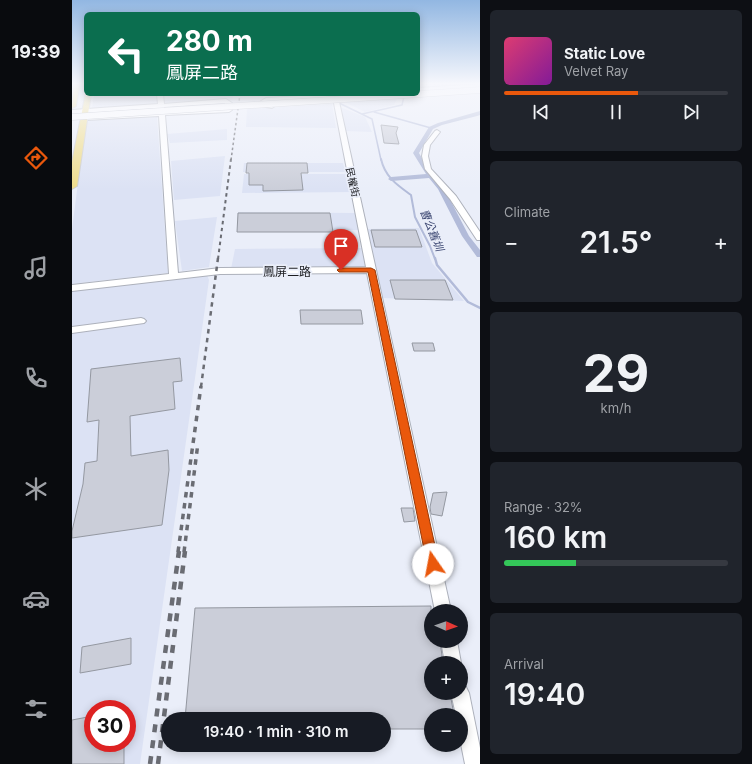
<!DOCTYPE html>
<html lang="en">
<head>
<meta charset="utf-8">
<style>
  :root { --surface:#171b24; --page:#20242c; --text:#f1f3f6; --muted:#9ea1a6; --line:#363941; --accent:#ea580c }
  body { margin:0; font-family:Inter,"Noto Sans TC",sans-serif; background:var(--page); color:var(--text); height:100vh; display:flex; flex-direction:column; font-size:15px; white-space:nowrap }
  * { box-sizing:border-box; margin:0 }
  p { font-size:13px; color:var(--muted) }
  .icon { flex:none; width:22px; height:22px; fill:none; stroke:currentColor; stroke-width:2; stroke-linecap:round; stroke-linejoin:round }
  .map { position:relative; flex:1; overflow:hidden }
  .drawer { display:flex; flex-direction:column; gap:10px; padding:10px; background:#0d0f14; width:272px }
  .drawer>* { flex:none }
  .top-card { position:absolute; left:12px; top:12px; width:336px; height:84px; border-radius:6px; box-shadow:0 2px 10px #0003; background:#0b6e4f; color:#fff; overflow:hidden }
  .needle { width:26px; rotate:92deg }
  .fabs { position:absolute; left:352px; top:604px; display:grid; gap:8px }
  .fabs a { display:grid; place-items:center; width:44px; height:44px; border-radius:50%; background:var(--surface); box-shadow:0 2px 10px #0003; font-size:20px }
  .speed { position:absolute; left:12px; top:700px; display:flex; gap:8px; font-size:20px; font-weight:700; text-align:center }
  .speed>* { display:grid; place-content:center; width:52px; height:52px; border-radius:50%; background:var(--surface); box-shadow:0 2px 10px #0003; line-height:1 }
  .speed .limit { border:6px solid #d22; background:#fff; color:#111 }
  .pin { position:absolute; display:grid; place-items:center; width:34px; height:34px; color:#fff; margin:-41px -17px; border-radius:50% 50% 50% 0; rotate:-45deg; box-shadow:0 0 4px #0007 }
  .pin .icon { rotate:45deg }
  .me { position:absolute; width:44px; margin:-22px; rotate:348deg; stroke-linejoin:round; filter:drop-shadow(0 0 3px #0008) }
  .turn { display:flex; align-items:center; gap:14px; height:84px; padding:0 16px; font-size:18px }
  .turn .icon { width:52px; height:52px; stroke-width:2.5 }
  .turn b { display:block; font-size:28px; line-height:34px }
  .big { font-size:30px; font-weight:600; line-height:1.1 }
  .drawer .tile { flex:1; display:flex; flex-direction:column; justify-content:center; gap:6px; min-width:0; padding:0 14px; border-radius:6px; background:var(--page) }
  .drawer .dial { align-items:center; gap:0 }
  .dial b { font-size:52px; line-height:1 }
  .song { display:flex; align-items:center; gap:12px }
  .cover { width:48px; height:48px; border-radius:6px; background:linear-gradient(135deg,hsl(340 70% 55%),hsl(290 70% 35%)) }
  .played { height:4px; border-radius:2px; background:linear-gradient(90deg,var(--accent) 60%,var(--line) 60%) }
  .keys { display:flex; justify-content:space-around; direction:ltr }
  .heat { display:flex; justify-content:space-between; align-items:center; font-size:22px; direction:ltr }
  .charge { height:6px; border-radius:3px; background:linear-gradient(90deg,#34c759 32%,var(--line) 0) }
  .trip { position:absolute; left:89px; top:712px; width:230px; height:40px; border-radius:20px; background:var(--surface); box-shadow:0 2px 10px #0003; font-weight:600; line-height:40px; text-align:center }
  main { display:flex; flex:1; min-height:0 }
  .tab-bar { display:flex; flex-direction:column; width:72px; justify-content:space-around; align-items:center; background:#090b0e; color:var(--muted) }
  .tab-bar .icon { width:28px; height:28px }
  .tab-bar .on { color:var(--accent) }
  .tab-bar b { font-size:18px; color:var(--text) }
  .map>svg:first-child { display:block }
  .built { fill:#dce2f4; fill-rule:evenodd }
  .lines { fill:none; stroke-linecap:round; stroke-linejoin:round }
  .stream-far2 { stroke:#b2bbd9; stroke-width:1.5 }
  .stream-far1 { stroke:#b2bbd9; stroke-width:2 }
  .stream { stroke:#b2bbd9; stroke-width:2.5 }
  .canal { fill:#b2bbd9; fill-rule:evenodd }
  .building { fill:#cbced9; stroke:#9498a1 }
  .minor-casing { stroke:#adb1bb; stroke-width:2 }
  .major-casing { stroke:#cdcdce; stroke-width:2 }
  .minor { fill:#fff; fill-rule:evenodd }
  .major { fill:#efdc89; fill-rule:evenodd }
  .rail-far4 { stroke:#6a6c73; stroke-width:1.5; stroke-dasharray:2.5 2.5; stroke-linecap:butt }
  .rail-far3 { stroke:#6a6c73; stroke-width:2; stroke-dasharray:3.5 3.5; stroke-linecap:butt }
  .rail-far2 { stroke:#6a6c73; stroke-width:2.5; stroke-dasharray:4.5 4.5; stroke-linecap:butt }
  .rail-far1 { stroke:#6a6c73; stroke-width:3.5; stroke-dasharray:5.5 5.5; stroke-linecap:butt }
  .rail { stroke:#6a6c73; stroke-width:4.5; stroke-dasharray:8 8; stroke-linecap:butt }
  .minor-bridge-casing { stroke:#adb1bb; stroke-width:7; stroke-linecap:butt }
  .minor-bridge { stroke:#fff; stroke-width:6 }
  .route { fill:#ea580c; stroke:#983908 }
  .labels { text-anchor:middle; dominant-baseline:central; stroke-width:3.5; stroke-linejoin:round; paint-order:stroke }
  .far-street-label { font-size:10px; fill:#1c1d21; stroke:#eaeef9 }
  .far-water-label { font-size:11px; font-style:italic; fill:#3b4671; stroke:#eaeef9 }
  .street-label { font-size:12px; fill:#1c1d21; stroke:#eaeef9 }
</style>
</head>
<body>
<main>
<nav class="tab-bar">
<b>19:39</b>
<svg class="icon on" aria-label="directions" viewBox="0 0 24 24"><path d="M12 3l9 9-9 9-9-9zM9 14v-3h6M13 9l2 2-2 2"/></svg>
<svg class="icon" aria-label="music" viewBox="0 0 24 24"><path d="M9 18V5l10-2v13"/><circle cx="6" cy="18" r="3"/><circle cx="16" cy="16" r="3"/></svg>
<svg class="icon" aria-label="phone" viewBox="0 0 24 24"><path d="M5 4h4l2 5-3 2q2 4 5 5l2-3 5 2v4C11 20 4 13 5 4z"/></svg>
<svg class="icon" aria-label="climate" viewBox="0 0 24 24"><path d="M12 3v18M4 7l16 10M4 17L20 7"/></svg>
<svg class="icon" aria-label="car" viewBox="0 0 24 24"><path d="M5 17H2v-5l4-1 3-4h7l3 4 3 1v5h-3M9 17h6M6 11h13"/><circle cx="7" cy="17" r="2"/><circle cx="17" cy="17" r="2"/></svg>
<svg class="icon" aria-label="filters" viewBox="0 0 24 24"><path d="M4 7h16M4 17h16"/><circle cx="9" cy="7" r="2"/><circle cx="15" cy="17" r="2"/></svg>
</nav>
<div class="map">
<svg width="408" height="764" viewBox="0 0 408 764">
  <rect width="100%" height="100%" fill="#eaeef9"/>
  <path class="built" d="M22 94H85L86 104 20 108Z
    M161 95 160 100 90 105V100Z
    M325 99 322 105 293 112 273 102Z
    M260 104 264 128 174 127 175 109Z
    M268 107 293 117 300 132 274 131Z
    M85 117 96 273 0 284V229L14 122 21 120Z
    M155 129V140L98 143 95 134Z
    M153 156 148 196 102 200 99 161Z
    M172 163H271L273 172H171Z
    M172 174H276L280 192 170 193Z
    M166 212 284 213 288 230 165 231Z
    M145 217 137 267 110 271 103 221Z
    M347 228 360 263 392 301 311 298 295 229Z
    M291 248 294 266 289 269H159L163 249Z
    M135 275 137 280 68 764H0V289ZM21 709H55V743H21Z"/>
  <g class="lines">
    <path class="stream-far2" d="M267 103 300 119 309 160
      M302 112 359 128
      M290 114 330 105 332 96"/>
    <path class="stream-far1" d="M309 159C313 177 325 185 339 195L343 217 358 246 363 259"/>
    <path class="stream" d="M363 258 365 265 396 302 408 308"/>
    <path class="canal" d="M408 111V115L405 116 370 125 361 129 347 153 355 167 372 188 397 236 408 250V257H405L390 236 366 189 357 178 319 181 316 179 319 177 354 174 341 153 357 127 366 123Z"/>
  </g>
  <path class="building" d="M309 125 326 127 324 133 327 144 312 143Z
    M175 163H235L236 173H229L231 190 191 191V185H177V173H174Z
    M166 213H258L261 232H165Z
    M299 230H344L350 247H303Z
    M318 280H373L381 300 323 299Z
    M228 310H289L291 324H229Z
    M340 343H361L363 351H342Z
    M108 358 110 381 101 382 103 409 58 416 59 456 96 450 97 470 90 525 0 538V531L11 484 13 463 25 461 27 420 15 422 19 369Z
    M375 492 370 516 359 514 358 507 361 493Z
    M329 508H341L343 521 332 522Z
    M359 606V641H368L371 663H359V693H378L382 715H359V729H312V719H113L123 608Z
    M59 638V664L8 673 10 647Z
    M21 716V743H52V764H0V720Z"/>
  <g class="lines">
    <g class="minor-casing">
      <path id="minor" d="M408 84V88L346 92V88Z
        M85 94H91L92 104 154 99 160 103V110L157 112 93 115 106 273 148 268 294 267 261 98 195 102 192 104 202 105 203 106 200 108 188 106 186 103 194 98 260 94H296L293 96 266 97 379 611H363L295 273 148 274 0 291V285L97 274 87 116 14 120 11 118 14 116 87 112 86 108 0 114V110L86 104ZM153 103 154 108 92 112V107Z
        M365 130 368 132 358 145 356 156 359 169 384 196 408 232V240H405L378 199 353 169 350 156 352 145 363 131Z
        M69 318 72 319 74 321 72 323 0 333V327Z
        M369 641H385L389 663V664L373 663Z
        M389 685 394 687 397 693 408 748V764H393L389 744V715H384L379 693H389Z"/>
    </g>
    <g class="major-casing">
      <path id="major" d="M2 83H8L4 106 0 108Z
        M14 92V94H19L5 186 0 189V162Z"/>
    </g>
    <use href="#minor" class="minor"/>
    <use href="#major" class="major"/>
    <path class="rail-far4" d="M159 160 168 94"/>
    <path class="rail-far3" d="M146 259 159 159"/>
    <path class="rail-far2" d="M129 387 146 258"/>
    <path class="rail-far1" d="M106 552 129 386
      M112 552 126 443"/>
    <path class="rail" d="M78 764 107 551
      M86 764 113 551"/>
    <g class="minor-bridge-casing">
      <path id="minor-bridge" d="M0 117 408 90"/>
    </g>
    <use href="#minor-bridge" class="minor-bridge"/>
  </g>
  <linearGradient id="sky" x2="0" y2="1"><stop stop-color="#92b7e2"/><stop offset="0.44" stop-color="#f6f7fc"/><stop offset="1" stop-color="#f6f7fc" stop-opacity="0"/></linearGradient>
  <rect width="408" height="190" fill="url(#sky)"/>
  <path class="route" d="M269 268H299L303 270 367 564 365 569 361 570 357 569 355 564 296 272H267L265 270Z"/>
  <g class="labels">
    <g class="far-street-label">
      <text transform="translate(281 182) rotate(78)">民權街</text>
    </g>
    <g class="far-water-label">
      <text transform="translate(360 230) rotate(68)">曹公舊圳</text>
    </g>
    <g class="street-label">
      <text x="215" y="271">鳳屏二路</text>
    </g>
  </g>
</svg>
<div class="fabs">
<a><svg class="needle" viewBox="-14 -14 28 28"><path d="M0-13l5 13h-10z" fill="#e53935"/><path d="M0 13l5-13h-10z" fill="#9ea1a6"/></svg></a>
<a>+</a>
<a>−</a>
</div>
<div class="speed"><div class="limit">30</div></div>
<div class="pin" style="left:269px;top:270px;background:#d93025"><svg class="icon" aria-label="arrive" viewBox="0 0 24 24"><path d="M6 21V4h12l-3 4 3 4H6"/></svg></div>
<svg class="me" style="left:361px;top:564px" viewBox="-20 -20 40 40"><circle r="19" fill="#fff"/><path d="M0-13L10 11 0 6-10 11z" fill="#ea580c"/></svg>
<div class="trip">19:40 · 1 min · 310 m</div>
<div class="top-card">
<div class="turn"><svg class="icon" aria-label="left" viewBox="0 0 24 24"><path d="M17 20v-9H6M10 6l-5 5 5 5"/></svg><div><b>280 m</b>鳳屏二路</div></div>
</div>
</div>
<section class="drawer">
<div class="tile">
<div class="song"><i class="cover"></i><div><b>Static Love</b><p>Velvet Ray</p></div></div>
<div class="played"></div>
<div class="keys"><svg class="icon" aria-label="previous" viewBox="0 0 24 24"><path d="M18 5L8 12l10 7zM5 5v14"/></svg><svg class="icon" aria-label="pause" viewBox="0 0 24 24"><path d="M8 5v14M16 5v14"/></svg><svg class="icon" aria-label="next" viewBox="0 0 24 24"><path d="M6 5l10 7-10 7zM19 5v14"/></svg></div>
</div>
<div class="tile"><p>Climate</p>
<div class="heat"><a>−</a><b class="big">21.5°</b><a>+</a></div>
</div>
<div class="tile dial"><b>29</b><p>km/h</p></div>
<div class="tile"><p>Range · 32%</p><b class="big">160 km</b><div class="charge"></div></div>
<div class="tile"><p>Arrival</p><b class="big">19:40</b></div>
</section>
</main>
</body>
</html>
